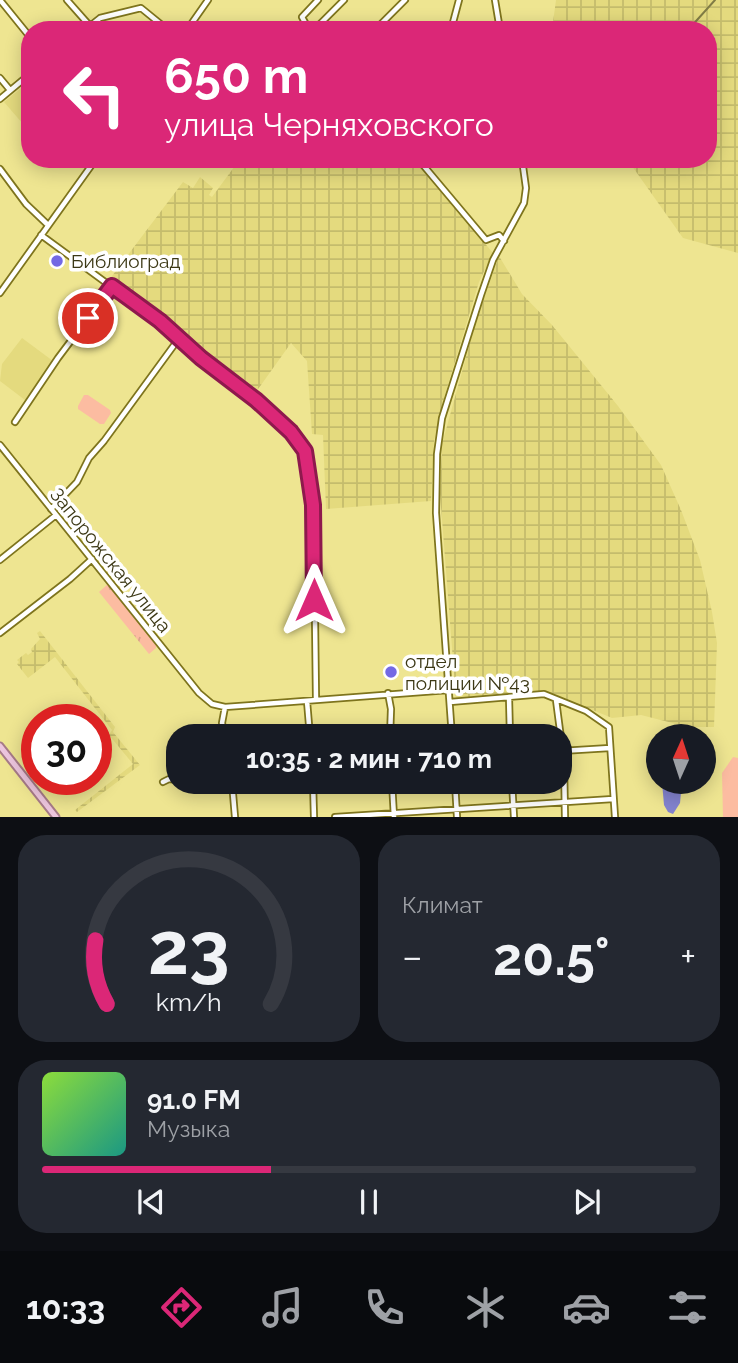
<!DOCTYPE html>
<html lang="ru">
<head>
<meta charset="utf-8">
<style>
  :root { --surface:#171b24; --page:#242831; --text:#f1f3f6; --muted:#9ea1a6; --line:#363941; --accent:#db2777 }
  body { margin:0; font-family:Raleway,sans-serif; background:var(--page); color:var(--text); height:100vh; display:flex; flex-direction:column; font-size:26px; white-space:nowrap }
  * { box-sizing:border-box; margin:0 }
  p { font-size:23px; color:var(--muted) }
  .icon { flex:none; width:38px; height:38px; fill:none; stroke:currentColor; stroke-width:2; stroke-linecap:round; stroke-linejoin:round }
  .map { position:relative; height:817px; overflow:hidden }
  .panel { display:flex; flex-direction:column; gap:18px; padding:18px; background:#0d0f14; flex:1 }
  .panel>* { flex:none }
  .hud { position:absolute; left:21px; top:21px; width:696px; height:147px; border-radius:28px; box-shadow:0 4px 18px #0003; background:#db2777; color:#fff; overflow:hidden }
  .needle { width:46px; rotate:3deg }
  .controls { position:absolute; left:646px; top:724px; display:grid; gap:14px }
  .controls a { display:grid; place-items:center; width:70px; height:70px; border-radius:50%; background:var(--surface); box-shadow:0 4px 18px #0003; font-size:35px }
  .speed { position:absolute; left:21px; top:704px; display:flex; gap:14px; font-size:35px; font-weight:700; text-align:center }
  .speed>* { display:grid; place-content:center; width:91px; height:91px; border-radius:50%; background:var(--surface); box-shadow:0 4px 18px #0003; line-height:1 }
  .speed .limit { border:10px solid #d22; background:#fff; color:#111 }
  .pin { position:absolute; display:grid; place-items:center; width:60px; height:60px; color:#fff; margin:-30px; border:4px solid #fff; border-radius:50%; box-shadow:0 2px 7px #0007 }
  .me { position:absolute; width:77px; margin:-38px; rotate:0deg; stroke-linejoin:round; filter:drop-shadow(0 0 5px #0008) }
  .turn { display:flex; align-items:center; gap:24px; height:147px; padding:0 28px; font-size:32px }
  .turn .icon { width:91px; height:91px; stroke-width:2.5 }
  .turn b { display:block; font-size:49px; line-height:60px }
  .big { font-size:52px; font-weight:700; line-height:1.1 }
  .panel .widget { flex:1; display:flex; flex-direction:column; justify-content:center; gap:10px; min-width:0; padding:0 24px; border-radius:28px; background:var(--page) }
  .panel .dial { align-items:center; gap:0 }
  .dial svg { height:182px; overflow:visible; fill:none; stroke:var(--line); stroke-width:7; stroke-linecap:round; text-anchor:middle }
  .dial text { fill:var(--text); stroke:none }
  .song { display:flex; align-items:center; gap:21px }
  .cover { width:84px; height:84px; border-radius:10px; background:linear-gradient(135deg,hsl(90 70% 55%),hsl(170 70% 35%)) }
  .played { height:7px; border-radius:4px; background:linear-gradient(90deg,var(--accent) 35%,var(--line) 35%) }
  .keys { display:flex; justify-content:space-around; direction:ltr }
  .heat { display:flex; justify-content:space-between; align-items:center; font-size:38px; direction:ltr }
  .panel .tiles { flex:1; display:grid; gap:18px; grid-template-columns:1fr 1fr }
  .widget:last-child { grid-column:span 2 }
  .trip { position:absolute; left:166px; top:724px; width:406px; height:70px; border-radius:28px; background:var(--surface); box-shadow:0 4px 18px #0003; font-weight:700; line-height:70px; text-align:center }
  .dock { display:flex; height:112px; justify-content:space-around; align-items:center; background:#090b0e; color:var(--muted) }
  .dock .icon { width:49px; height:49px }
  .dock .selected { color:var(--accent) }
  .dock b { font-size:32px; color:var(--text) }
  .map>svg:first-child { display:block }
  .built { fill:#e4da7e }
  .industrial { fill:url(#industrial-grid) }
  .grass { fill:url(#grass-tufts) }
  .garden { fill:#fcbca1 }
  .water { fill:#8383cf }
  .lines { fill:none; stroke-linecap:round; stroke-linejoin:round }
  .minor-casing { stroke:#7e741d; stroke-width:8 }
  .major-casing { stroke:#a77b88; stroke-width:9 }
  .minor { stroke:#fff; stroke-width:4.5 }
  .major { stroke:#ecc5dd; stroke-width:5 }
  .rail { stroke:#817c45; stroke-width:2 }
  .route-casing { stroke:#8e194d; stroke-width:18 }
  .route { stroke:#db2777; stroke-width:12 }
  .poi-dot { fill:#7369e4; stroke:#fff; stroke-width:2.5 }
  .labels { text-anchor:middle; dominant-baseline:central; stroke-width:7; stroke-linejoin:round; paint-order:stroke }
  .poi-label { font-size:19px; fill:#3c3815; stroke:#fff; text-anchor:start }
  .street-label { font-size:19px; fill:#3c3815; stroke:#fff }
</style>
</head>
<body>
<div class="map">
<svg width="738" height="817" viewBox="0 0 738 817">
  <defs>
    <pattern id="industrial-grid" width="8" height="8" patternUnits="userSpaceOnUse" patternTransform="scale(1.75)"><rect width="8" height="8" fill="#e4da7e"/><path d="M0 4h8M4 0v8" fill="none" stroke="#c4bc6c"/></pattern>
    <pattern id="grass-tufts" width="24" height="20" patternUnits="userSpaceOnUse" patternTransform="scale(1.75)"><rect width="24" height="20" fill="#fcbca1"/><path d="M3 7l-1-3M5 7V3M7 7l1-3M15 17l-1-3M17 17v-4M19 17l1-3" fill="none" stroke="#d9a28a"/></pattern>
  </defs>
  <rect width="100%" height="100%" fill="#eee591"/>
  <path class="built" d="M30 81V132L4 102Z
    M22 338 53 361 25 400 0 381 2 364Z"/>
  <path class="industrial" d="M556 0H738V253L683 238 627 159H709V30H552Z
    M240 159H414L493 253 479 282 444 398 434 441 431 501 326 509 323 435 312 434 307 361 291 343 256 392 109 280 183 182 193 188 200 177 213 188 209 195 212 197Z
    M499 256 522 294 552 325 618 406 661 465 681 510 700 560 712 612 717 643 714 727H688L641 715 612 718 551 693 456 699 440 494 442 444 476 321Z
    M40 631 115 727 113 732 140 765 77 812 75 810 133 764 109 735 112 730 55 657 28 678 17 664 19 662 17 660 26 653 28 655 32 652 31 649 40 639 37 633Z"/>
  <path class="grass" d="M108 584 156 643V648L149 654 99 592Z"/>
  <path class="garden" d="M84 395H88L110 410 111 413 104 424H100L78 409V406Z
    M733 757 738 758V817H723L722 773Z"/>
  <path class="water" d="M662 782H682L680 803 673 814 668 812 664 805Z"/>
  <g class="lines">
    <g class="minor-casing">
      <path id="minor" d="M0 0 30 37
        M67 0 90 26
        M495 0 500 30
        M85 30 100 18 141 8 168 30
        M187 30 208 0
        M309 30 302 17 318 0
        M314 30 344 0
        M375 30 405 0
        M451 30 459 0
        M0 78 10 90
        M0 99 30 74
        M418 159 486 240 499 235 504 241
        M0 169 26 204 48 225
        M41 235 180 337 201 358 256 400 291 432 305 451 310 474 314 536 316 699
        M0 293 96 159
        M15 422 58 358 112 286
        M0 445 199 693 212 704 225 707 449 690
        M51 509 77 482 89 458 104 441 180 337
        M0 560 56 515
        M0 633 70 579 92 559
        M388 693 391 709 390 737
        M509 697 510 737
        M556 700 564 761 565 817
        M307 701 310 737
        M450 702 544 694 586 711 609 727 615 817
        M225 737 222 723 225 707
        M452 737 436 513 437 454 442 418 481 295 493 260 524 203 526 188 522 159
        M561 751 610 748
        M163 782 169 779 178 780
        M232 782 235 817
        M313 782 314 817
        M392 782 394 817
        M455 782 457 817
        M512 782 514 817
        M335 817 613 799"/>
    </g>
    <g class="major-casing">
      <path id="major" d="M0 746 56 817"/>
    </g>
    <use href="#minor" class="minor"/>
    <use href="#major" class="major"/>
    <path class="rail" d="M688 30 715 0"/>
  </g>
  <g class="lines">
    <g class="route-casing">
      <path id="route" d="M88 318 112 286 160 321 201 358 256 400 291 432 305 451 313 505 314 600"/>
    </g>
    <use href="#route" class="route"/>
  </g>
  <g class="poi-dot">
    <circle cx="57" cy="261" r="7"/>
    <circle cx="391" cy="672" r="7"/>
  </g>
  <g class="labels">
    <g class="poi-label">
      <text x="71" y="261">Библиоград</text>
      <text x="405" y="661">отдел<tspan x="405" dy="22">полиции №43</tspan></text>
    </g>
    <g class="street-label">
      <text transform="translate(111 560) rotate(51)">Запорожская улица</text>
    </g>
  </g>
</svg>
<div class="controls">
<a><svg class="needle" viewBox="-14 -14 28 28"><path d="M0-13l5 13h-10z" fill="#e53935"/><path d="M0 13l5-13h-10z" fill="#9ea1a6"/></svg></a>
</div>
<div class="speed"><div class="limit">30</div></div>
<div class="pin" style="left:88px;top:318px;background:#d93025"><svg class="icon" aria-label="arrive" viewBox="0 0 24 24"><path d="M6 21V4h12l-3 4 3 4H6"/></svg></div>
<svg class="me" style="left:314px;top:600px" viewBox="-20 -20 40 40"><path d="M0-17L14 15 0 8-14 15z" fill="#db2777" stroke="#fff" stroke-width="4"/></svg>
<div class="trip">10:35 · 2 мин · 710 m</div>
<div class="hud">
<div class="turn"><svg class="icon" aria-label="left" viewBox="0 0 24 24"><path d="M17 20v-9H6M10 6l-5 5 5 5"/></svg><div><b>650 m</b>улица Черняховского</div></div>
</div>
</div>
<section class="panel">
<div class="tiles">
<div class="widget dial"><svg viewBox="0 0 100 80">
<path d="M14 69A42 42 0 1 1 86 69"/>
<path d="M14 69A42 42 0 0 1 9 41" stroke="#db2777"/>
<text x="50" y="56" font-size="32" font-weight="700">23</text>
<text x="50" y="72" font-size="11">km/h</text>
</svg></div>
<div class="widget"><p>Климат</p>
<div class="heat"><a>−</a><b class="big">20.5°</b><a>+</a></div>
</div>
<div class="widget">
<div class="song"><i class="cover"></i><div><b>91.0 FM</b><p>Музыка</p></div></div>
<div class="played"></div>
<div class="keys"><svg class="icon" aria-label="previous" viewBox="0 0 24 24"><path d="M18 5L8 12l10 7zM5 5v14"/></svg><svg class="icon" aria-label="pause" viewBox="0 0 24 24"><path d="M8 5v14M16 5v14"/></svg><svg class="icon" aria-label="next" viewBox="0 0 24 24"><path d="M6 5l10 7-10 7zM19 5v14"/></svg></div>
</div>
</div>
</section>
<nav class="dock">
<b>10:33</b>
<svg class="icon selected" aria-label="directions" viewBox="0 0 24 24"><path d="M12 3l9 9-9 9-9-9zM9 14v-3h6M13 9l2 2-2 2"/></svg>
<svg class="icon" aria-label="music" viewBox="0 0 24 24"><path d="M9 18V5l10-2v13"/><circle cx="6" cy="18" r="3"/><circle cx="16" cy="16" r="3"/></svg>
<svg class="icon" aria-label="phone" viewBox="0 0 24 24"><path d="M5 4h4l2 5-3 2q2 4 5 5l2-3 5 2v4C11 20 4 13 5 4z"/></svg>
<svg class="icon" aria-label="climate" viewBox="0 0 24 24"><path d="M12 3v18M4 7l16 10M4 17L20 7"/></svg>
<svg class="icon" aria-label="car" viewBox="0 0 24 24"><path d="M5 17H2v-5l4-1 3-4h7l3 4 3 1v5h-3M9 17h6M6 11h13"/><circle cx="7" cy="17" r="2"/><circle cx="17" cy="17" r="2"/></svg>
<svg class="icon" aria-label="filters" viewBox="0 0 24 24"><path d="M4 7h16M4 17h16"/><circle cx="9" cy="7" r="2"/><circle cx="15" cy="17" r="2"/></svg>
</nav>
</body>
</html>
